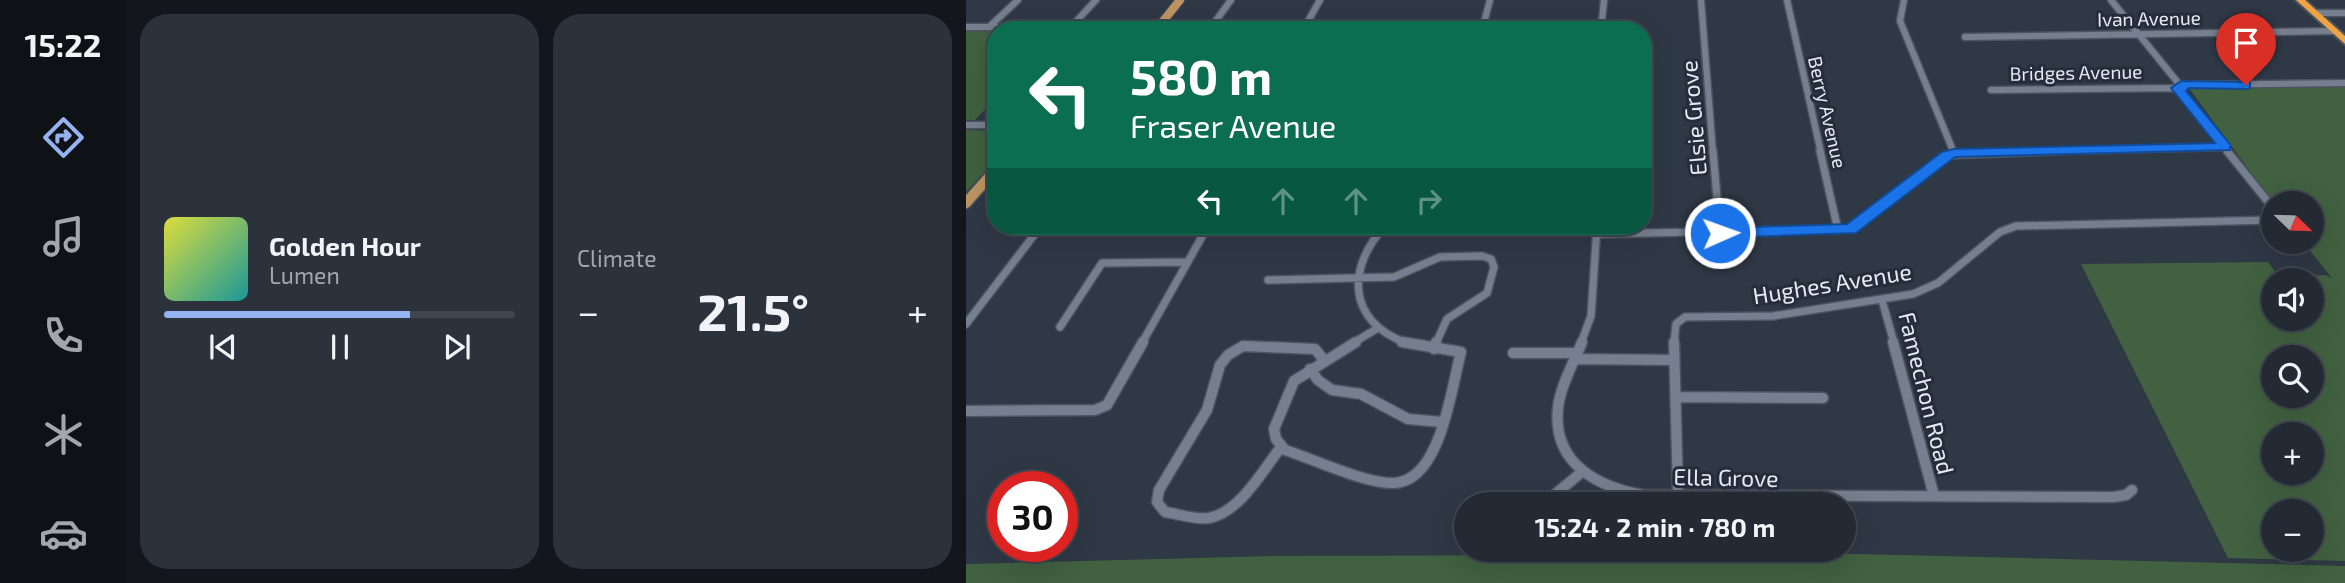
<!DOCTYPE html>
<html lang="en">
<head>
<meta charset="utf-8">
<style>
  :root { --surface:#232a34; --page:#2b323c; --text:#f1f3f6; --muted:#a3a7ac; --line:#40464f; --accent:#95b2f1 }
  body { margin:0; font-family:"Exo 2",sans-serif; background:var(--page); color:var(--text); height:100vh; display:flex; flex-direction:column; font-size:26px; white-space:nowrap }
  * { box-sizing:border-box; margin:0 }
  p { font-size:23px; color:var(--muted) }
  .icon { flex:none; width:38px; height:38px; fill:none; stroke:currentColor; stroke-width:2; stroke-linecap:round; stroke-linejoin:round }
  .map { position:relative; flex:1; overflow:hidden }
  .drawer { display:flex; flex-direction:column; gap:14px; padding:14px; background:#13171d; width:840px }
  .drawer>* { flex:none }
  .top-card { position:absolute; left:21px; top:21px; width:665px; height:214px; border-radius:28px; box-shadow:0 7px 28px #0002,0 0 0 2px var(--line); background:#0b6e4f; color:#fff; overflow:hidden }
  .needle { width:46px; rotate:113deg }
  .tools { position:absolute; left:1295px; top:191px; display:grid; gap:14px }
  .tools a { display:grid; place-items:center; width:63px; height:63px; border-radius:50%; background:var(--surface); box-shadow:0 7px 28px #0002,0 0 0 2px var(--line); font-size:35px }
  .speed { position:absolute; left:21px; top:471px; display:flex; gap:14px; font-size:35px; font-weight:700; text-align:center }
  .speed>* { display:grid; place-content:center; width:91px; height:91px; border-radius:50%; background:var(--surface); box-shadow:0 7px 28px #0002,0 0 0 2px var(--line); line-height:1 }
  .speed .limit { border:10px solid #d22; background:#fff; color:#111 }
  .pin { position:absolute; display:grid; place-items:center; width:60px; height:60px; color:#fff; margin:-72px -30px; border-radius:50% 50% 50% 0; rotate:-45deg; box-shadow:0 0 7px #0007 }
  .pin .icon { rotate:45deg }
  .me { position:absolute; width:77px; margin:-38px; rotate:88deg; stroke-linejoin:round; filter:drop-shadow(0 0 5px #0008) }
  .turn { display:flex; align-items:center; gap:24px; height:147px; padding:0 28px; font-size:32px }
  .turn .icon { width:91px; height:91px; stroke-width:2.5 }
  .turn b { display:block; font-size:49px; line-height:60px }
  .lanes { display:flex; align-items:center; height:66px; padding:0 28px; background:#0003; justify-content:center; gap:35px; direction:ltr }
  .lanes .off { opacity:.35 }
  .big { font-size:52px; font-weight:700; line-height:1.1 }
  .drawer .widget { flex:1; display:flex; flex-direction:column; justify-content:center; gap:10px; min-width:0; padding:0 24px; border-radius:28px; background:var(--page) }
  .song { display:flex; align-items:center; gap:21px }
  .cover { width:84px; height:84px; border-radius:10px; background:linear-gradient(135deg,hsl(60 70% 55%),hsl(180 70% 35%)) }
  .played { height:7px; border-radius:4px; background:linear-gradient(90deg,var(--accent) 70%,var(--line) 70%) }
  .keys { display:flex; justify-content:space-around; direction:ltr }
  .heat { display:flex; justify-content:space-between; align-items:center; font-size:38px; direction:ltr }
  .drawer .tiles { flex:1; display:grid; gap:14px; grid-template-columns:repeat(2,1fr) }
  .trip { position:absolute; left:488px; top:492px; width:402px; height:70px; border-radius:35px; background:var(--surface); box-shadow:0 7px 28px #0002,0 0 0 2px var(--line); font-weight:700; line-height:70px; text-align:center }
  main { display:flex; flex:1; min-height:0 }
  .tab-bar { display:flex; flex-direction:column; width:126px; justify-content:space-around; align-items:center; background:#0e1115; color:var(--muted) }
  .tab-bar .icon { width:49px; height:49px }
  .tab-bar .current { color:var(--accent) }
  .tab-bar b { font-size:32px; color:var(--text) }
  .map>svg:first-child { display:block }
  .green { fill:#416140; fill-rule:evenodd }
  .lines { fill:none; stroke-linecap:round; stroke-linejoin:round }
  .minor-far2-casing { stroke:#4d545f; stroke-width:9 }
  .minor-far1-casing { stroke:#4d545f; stroke-width:10 }
  .minor-casing { stroke:#4d545f; stroke-width:13 }
  .major-far1-casing { stroke:#4d545f; stroke-width:10 }
  .major-casing { stroke:#4d545f; stroke-width:13 }
  .highway-casing { stroke:#4d545f; stroke-width:4 }
  .minor-far2 { stroke:#757f8f; stroke-width:6 }
  .minor-far1 { stroke:#757f8f; stroke-width:7 }
  .minor { stroke:#757f8f; stroke-width:10 }
  .major-far1 { stroke:#be9561; stroke-width:8 }
  .major { stroke:#be9561; stroke-width:10 }
  .highway { fill:#efa343; fill-rule:evenodd }
  .route { fill:#1a73e8; stroke:#114b97; stroke-width:2 }
  .labels { text-anchor:middle; dominant-baseline:central; stroke-width:6; stroke-linejoin:round; paint-order:stroke }
  .far-street-label { font-size:19px; fill:#e5ebf3; stroke:#252d3b }
  .street-label { font-size:23px; fill:#e5ebf3; stroke:#252d3b }
</style>
</head>
<body>
<main>
<nav class="tab-bar">
<b>15:22</b>
<svg class="icon current" aria-label="directions" viewBox="0 0 24 24"><path d="M12 3l9 9-9 9-9-9zM9 14v-3h6M13 9l2 2-2 2"/></svg>
<svg class="icon" aria-label="music" viewBox="0 0 24 24"><path d="M9 18V5l10-2v13"/><circle cx="6" cy="18" r="3"/><circle cx="16" cy="16" r="3"/></svg>
<svg class="icon" aria-label="phone" viewBox="0 0 24 24"><path d="M5 4h4l2 5-3 2q2 4 5 5l2-3 5 2v4C11 20 4 13 5 4z"/></svg>
<svg class="icon" aria-label="climate" viewBox="0 0 24 24"><path d="M12 3v18M4 7l16 10M4 17L20 7"/></svg>
<svg class="icon" aria-label="car" viewBox="0 0 24 24"><path d="M5 17H2v-5l4-1 3-4h7l3 4 3 1v5h-3M9 17h6M6 11h13"/><circle cx="7" cy="17" r="2"/><circle cx="17" cy="17" r="2"/></svg>
</nav>
<section class="drawer">
<div class="tiles">
<div class="widget">
<div class="song"><i class="cover"></i><div><b>Golden Hour</b><p>Lumen</p></div></div>
<div class="played"></div>
<div class="keys"><svg class="icon" aria-label="previous" viewBox="0 0 24 24"><path d="M18 5L8 12l10 7zM5 5v14"/></svg><svg class="icon" aria-label="pause" viewBox="0 0 24 24"><path d="M8 5v14M16 5v14"/></svg><svg class="icon" aria-label="next" viewBox="0 0 24 24"><path d="M6 5l10 7-10 7zM19 5v14"/></svg></div>
</div>
<div class="widget"><p>Climate</p>
<div class="heat"><a>−</a><b class="big">21.5°</b><a>+</a></div>
</div>
</div>
</section>
<div class="map">
<svg width="1379" height="583" viewBox="0 0 1379 583">
  <rect width="100%" height="100%" fill="#2f3845"/>
  <path class="green" d="M0 31H30V98L9 120H0Z
    M1379 86V561L1262 558 1115 264 1302 262 1313 277 1360 275 1366 278 1337 242H1346V203H1307L1223 88ZM1307 280H1346V318H1307ZM1307 357H1346V396H1307ZM1307 434H1346V472H1307ZM1307 511H1346V550H1307Z
    M0 130 30 131V159L0 192Z
    M891 554 1379 566V583H0V564L309 556Z"/>
  <g class="lines">
    <g class="minor-far2-casing">
      <path id="minor-far2" d="M735 0 747 153
        M821 0 855 153
        M938 0 934 21 988 153
        M1145 0 1213 84
        M1349 13H1379
        M0 27H130L142 30
        M23 27 52 0
        M105 27 130 0
        M243 30 265 0
        M337 30 354 0
        M516 30 524 0
        M635 30 638 0
        M999 37 1368 31
        M1215 85 1379 83
        M1211 88 1263 153
        M1025 90 1210 88
        M0 125H30
        M1008 153 1259 147"/>
    </g>
    <g class="minor-far1-casing">
      <path id="minor-far1" d="M747 151 754 233
        M854 151 872 230
        M1261 151 1307 208
        M402 226 413 231
        M419 226C380 268 381 322 441 343
        M631 234 883 229 981 155 1087 151
        M302 280 428 277 474 257 516 256 525 259 528 267 521 293 481 319 470 343
        M916 300 928 343
        M0 324 75 226
        M94 327 136 263 222 262
        M176 343 242 226
        M387 343 412 328
        M615 343 625 316 631 226
        M708 343 710 324 719 317 807 316 947 294 972 283 1034 232 1050 226 1307 220"/>
    </g>
    <g class="minor-casing">
      <path id="minor" d="M390 342 328 381 308 429 310 439 319 450C347 459 400 484 428 483 475 481 485 389 495 352L436 342
        M616 342C608 362 594 387 592 408 586 463 631 487 677 495L1148 497 1160 495 1166 490
        M708 342 712 494
        M927 342 968 496
        M468 349 470 342
        M547 353H612
        M610 359 708 360
        M344 369 352 380 366 390 395 394 442 419 476 422
        M710 397 857 398
        M0 411 129 410 141 405 177 342
        M316 446C297 469 275 512 243 518 229 520 213 514 199 512L191 502 193 490 241 410 254 365 262 355 277 346 349 349 358 360
        M587 496 617 471"/>
    </g>
    <g class="major-far1-casing">
      <path id="major-far1" d="M190 30 214 0"/>
    </g>
    <g class="major-casing">
      <path id="major" d="M0 203 30 169"/>
    </g>
    <g class="highway-casing">
      <path id="highway" d="M1330 0H1339L1379 36V44Z"/>
    </g>
    <use href="#minor-far2" class="minor-far2"/>
    <use href="#minor-far1" class="minor-far1"/>
    <use href="#minor" class="minor"/>
    <use href="#major-far1" class="major-far1"/>
    <use href="#major" class="major"/>
    <use href="#highway" class="highway"/>
  </g>
  <path class="route" d="M1215 81 1284 82V88L1280 89 1223 88 1220 91 1264 144V150L989 157 890 233 754 238 747 233 754 228 881 224 976 152 988 149 1249 143 1205 88Z"/>
  <g class="labels">
    <g class="far-street-label">
      <text transform="translate(1183 18) rotate(-1)">Ivan Avenue</text>
      <text transform="translate(1110 72) rotate(-1)">Bridges Avenue</text>
      <text transform="translate(862 112) rotate(77)">Berry Avenue</text>
    </g>
    <g class="street-label">
      <text transform="translate(727 118) rotate(-95)">Elsie Grove</text>
      <text transform="translate(866 283) rotate(-9)">Hughes Avenue</text>
      <text transform="translate(961 393) rotate(76)">Famechon Road</text>
      <text transform="translate(760 477) rotate(1)">Ella Grove</text>
    </g>
  </g>
</svg>
<div class="tools">
<a><svg class="needle" viewBox="-14 -14 28 28"><path d="M0-13l5 13h-10z" fill="#e53935"/><path d="M0 13l5-13h-10z" fill="#a3a7ac"/></svg></a>
<a><svg class="icon" aria-label="sound" viewBox="0 0 24 24"><path d="M4 9h4l5-4v14l-5-4H4zM17 9q2 3 0 6"/></svg></a>
<a><svg class="icon" aria-label="search" viewBox="0 0 24 24"><circle cx="10" cy="10" r="6"/><path d="M15 15l6 6"/></svg></a>
<a>+</a>
<a>−</a>
</div>
<div class="speed"><div class="limit">30</div></div>
<div class="pin" style="left:1280px;top:85px;background:#d93025"><svg class="icon" aria-label="arrive" viewBox="0 0 24 24"><path d="M6 21V4h12l-3 4 3 4H6"/></svg></div>
<svg class="me" style="left:754px;top:233px" viewBox="-20 -20 40 40"><circle r="17" fill="#1a73e8" stroke="#fff" stroke-width="3"/><path d="M0-11L8 9 0 5-8 9z" fill="#fff"/></svg>
<div class="trip">15:24 · 2 min · 780 m</div>
<div class="top-card">
<div class="turn"><svg class="icon" aria-label="left" viewBox="0 0 24 24"><path d="M17 20v-9H6M10 6l-5 5 5 5"/></svg><div><b>580 m</b>Fraser Avenue</div></div>
<div class="lanes"><svg class="icon" aria-label="left" viewBox="0 0 24 24"><path d="M17 20v-9H6M10 6l-5 5 5 5"/></svg><svg class="icon off" aria-label="ahead" viewBox="0 0 24 24"><path d="M12 20V5M6 11l6-6 6 6"/></svg><svg class="icon off" aria-label="ahead" viewBox="0 0 24 24"><path d="M12 20V5M6 11l6-6 6 6"/></svg><svg class="icon off" aria-label="right" viewBox="0 0 24 24"><path d="M7 20v-9h11M14 6l5 5-5 5"/></svg></div>
</div>
</div>
</main>
</body>
</html>
